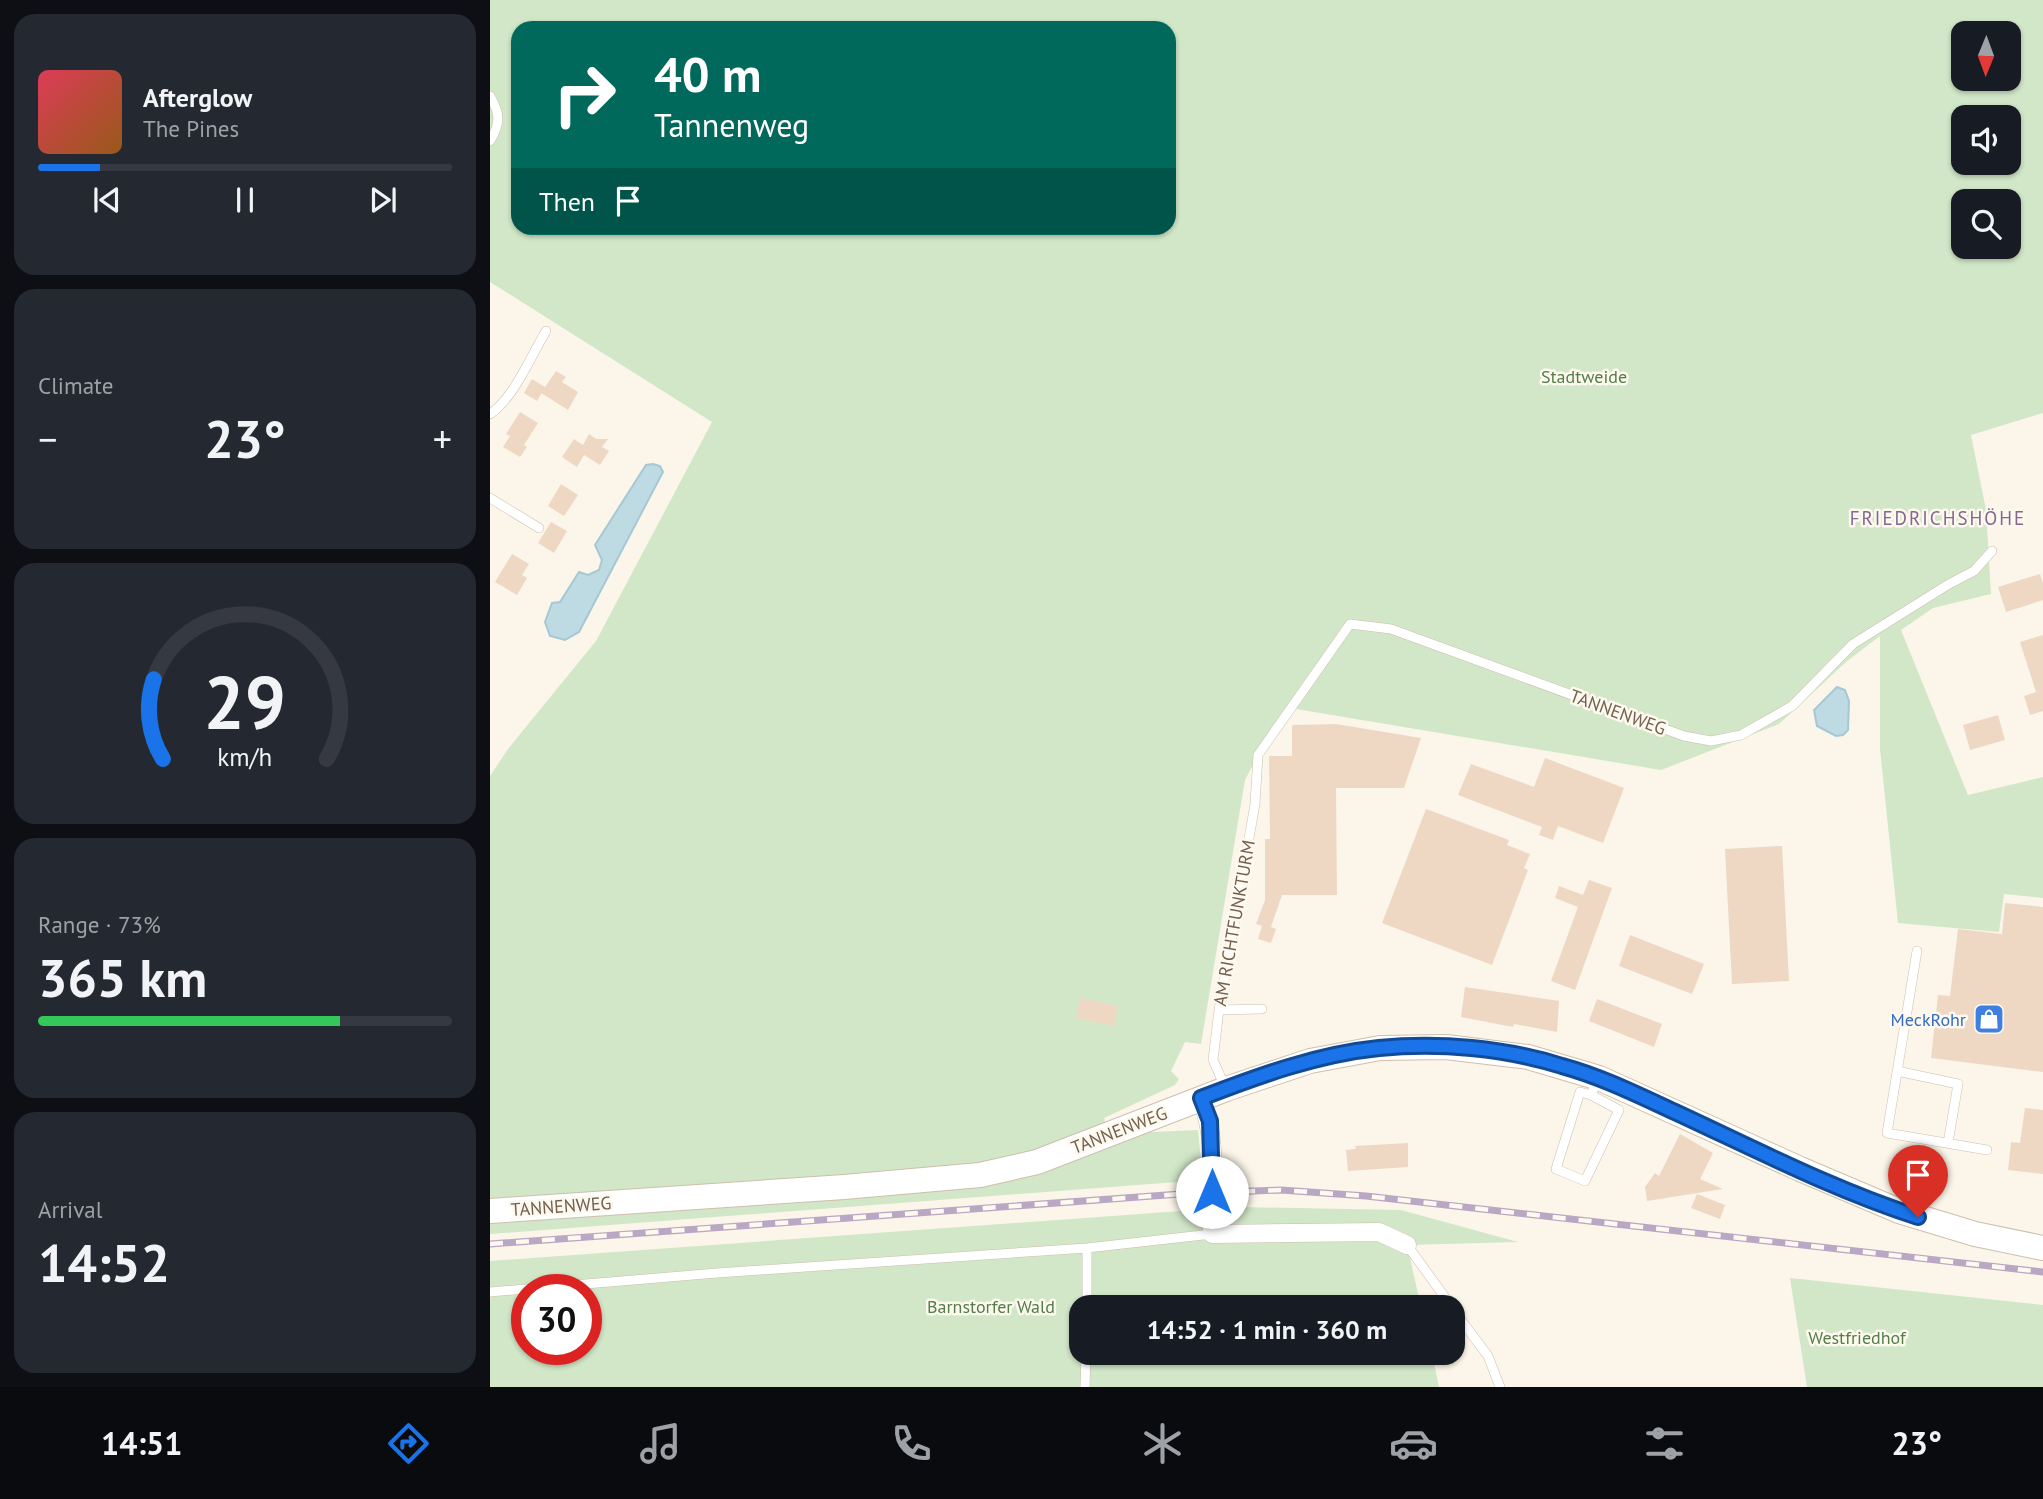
<!DOCTYPE html>
<html lang="en">
<head>
<meta charset="utf-8">
<style>
  :root { --surface:#171b24; --page:#242831; --text:#f1f3f6; --muted:#9ea1a6; --line:#363941; --accent:#1a73e8 }
  body { margin:0; font-family:"PT Sans",sans-serif; background:var(--page); color:var(--text); height:100vh; display:flex; flex-direction:column; font-size:26px; white-space:nowrap }
  * { box-sizing:border-box; margin:0 }
  p { font-size:23px; color:var(--muted) }
  .icon { flex:none; width:38px; height:38px; fill:none; stroke:currentColor; stroke-width:2; stroke-linecap:round; stroke-linejoin:round }
  .map { position:relative; flex:1; overflow:hidden }
  .drawer { display:flex; flex-direction:column; gap:14px; padding:14px; background:#0d0f14; width:490px }
  .drawer>* { flex:none }
  .hud { position:absolute; left:21px; top:21px; width:665px; height:214px; border-radius:21px; box-shadow:0 2px 5px #0004; background:#00695c; color:#fff; overflow:hidden }
  .needle { width:46px; rotate:181deg }
  .fabs { position:absolute; left:1461px; top:21px; display:grid; gap:14px }
  .fabs a { display:grid; place-items:center; width:70px; height:70px; border-radius:14px; background:var(--surface); box-shadow:0 2px 5px #0004; font-size:35px }
  .speed { position:absolute; left:21px; top:1274px; display:flex; gap:14px; font-size:35px; font-weight:700; text-align:center }
  .speed>* { display:grid; place-content:center; width:91px; height:91px; border-radius:50%; background:var(--surface); box-shadow:0 2px 5px #0004; line-height:1 }
  .speed .limit { border:10px solid #d22; background:#fff; color:#111 }
  .pin { position:absolute; display:grid; place-items:center; width:60px; height:60px; color:#fff; margin:-72px -30px; border-radius:50% 50% 50% 0; rotate:-45deg; box-shadow:0 0 7px #0007 }
  .pin .icon { rotate:45deg }
  .me { position:absolute; width:77px; margin:-38px; rotate:0deg; stroke-linejoin:round; filter:drop-shadow(0 0 5px #0008) }
  .turn { display:flex; align-items:center; gap:24px; height:147px; padding:0 28px; font-size:32px }
  .turn .icon { width:91px; height:91px; stroke-width:2.5 }
  .turn b { display:block; font-size:49px; line-height:60px }
  .then { display:flex; align-items:center; height:66px; padding:0 28px; background:#0003; gap:14px; font-size:26px }
  .big { font-size:52px; font-weight:800; line-height:1.1 }
  .drawer .tile { flex:1; display:flex; flex-direction:column; justify-content:center; gap:10px; min-width:0; padding:0 24px; border-radius:21px; background:var(--page) }
  .drawer .dial { align-items:center; gap:0 }
  .dial svg { height:182px; overflow:visible; fill:none; stroke:var(--line); stroke-width:7; stroke-linecap:round; text-anchor:middle }
  .dial text { fill:var(--text); stroke:none }
  .song { display:flex; align-items:center; gap:21px }
  .cover { width:84px; height:84px; border-radius:10px; background:linear-gradient(135deg,hsl(350 70% 55%),hsl(30 70% 35%)) }
  .played { height:7px; border-radius:4px; background:linear-gradient(90deg,var(--accent) 15%,var(--line) 15%) }
  .keys { display:flex; justify-content:space-around; direction:ltr }
  .heat { display:flex; justify-content:space-between; align-items:center; font-size:38px; direction:ltr }
  .charge { height:10px; border-radius:5px; background:linear-gradient(90deg,#34c759 73%,var(--line) 0) }
  .trip { position:absolute; left:579px; top:1295px; width:396px; height:70px; border-radius:21px; background:var(--surface); box-shadow:0 2px 5px #0004; font-weight:800; line-height:70px; text-align:center }
  .dock { display:flex; height:112px; justify-content:space-around; align-items:center; background:#090b0e; color:var(--muted) }
  .dock .icon { width:49px; height:49px }
  .dock .on { color:var(--accent) }
  .dock b { font-size:32px; color:var(--text) }
  main { display:flex; flex:1; min-height:0 }
  .map>svg:first-child { display:block }
  .green { fill:#d1e7c8; fill-rule:evenodd }
  .water { fill:#bedae3; stroke:#a6c8d4; stroke-width:2 }
  .building { fill:#eed8c3 }
  .lines { fill:none; stroke-linecap:round; stroke-linejoin:round }
  .lane-casing { stroke:#ccbeaf; stroke-width:10 }
  .street-casing { stroke:#ccbeaf; stroke-width:19 }
  .secondary-casing { stroke:#cebfad; stroke-width:26 }
  .lane { stroke:#fff; stroke-width:9 }
  .street { stroke:#fff; stroke-width:18 }
  .secondary { stroke:#fff; stroke-width:24 }
  .rail-casing { stroke:#baa7c4; stroke-width:7 }
  .rail { stroke:#fdf9ef; stroke-width:4.5; stroke-dasharray:13; stroke-linecap:butt }
  .route-casing { stroke:#114b97; stroke-width:18 }
  .route { stroke:#1a73e8; stroke-width:12 }
  .labels { text-anchor:middle; dominant-baseline:central; stroke-width:5; stroke-linejoin:round; paint-order:stroke }
  .park-label { font-size:18px; fill:#547d4a; stroke:#fdf9ef }
  .street-label { font-size:18px; fill:#735f4e; stroke:#fdf9ef }
  .shop-label { font-size:18px; fill:#366cbe; stroke:#fdf9ef; text-anchor:end }
  .neighbourhood-label { font-size:19px; letter-spacing:2px; fill:#86668e; stroke:#fdf9ef }
</style>
</head>
<body>
<main>
<section class="drawer">
<div class="tile">
<div class="song"><i class="cover"></i><div><b>Afterglow</b><p>The Pines</p></div></div>
<div class="played"></div>
<div class="keys"><svg class="icon" aria-label="previous" viewBox="0 0 24 24"><path d="M18 5L8 12l10 7zM5 5v14"/></svg><svg class="icon" aria-label="pause" viewBox="0 0 24 24"><path d="M8 5v14M16 5v14"/></svg><svg class="icon" aria-label="next" viewBox="0 0 24 24"><path d="M6 5l10 7-10 7zM19 5v14"/></svg></div>
</div>
<div class="tile"><p>Climate</p>
<div class="heat"><a>−</a><b class="big">23°</b><a>+</a></div>
</div>
<div class="tile dial"><svg viewBox="0 0 100 80">
<path d="M14 69A42 42 0 1 1 86 69"/>
<path d="M14 69A42 42 0 0 1 10 34" stroke="#1a73e8"/>
<text x="50" y="56" font-size="32" font-weight="700">29</text>
<text x="50" y="72" font-size="11">km/h</text>
</svg></div>
<div class="tile"><p>Range · 73%</p><b class="big">365 km</b><div class="charge"></div></div>
<div class="tile"><p>Arrival</p><b class="big">14:52</b></div>
</section>
<div class="map">
<svg width="1553" height="1387" viewBox="0 0 1553 1387">
  <rect width="100%" height="100%" fill="#fbf6e9"/>
  <path class="green" d="M0 0H1553V413L1481 435 1496 510 1501 594 1443 608 1411 630 1478 795 1553 777V898L1514 894 1509 932 1408 923 1390 749V636L1356 662 1289 724 1171 770 806 709 768 755 755 780 711 1044 695 1042 681 1071 689 1079 685 1085 614 1118 618 1134 708 1130 713 1180 0 1234V776L18 749 106 641 222 422 0 282ZM28 28H679V228H28ZM1474 33H1519V79H1474ZM1474 117H1519V163H1474ZM1474 201H1519V247H1474Z
    M746 1207 911 1210 1028 1242 917 1245 931 1307H592V1353H942L949 1387H0V1261ZM37 1290H96V1349H37Z
    M1300 1278 1553 1305V1387H1317Z"/>
  <path class="water" d="M163 464 170 466 173 472 89 632 75 640 60 636 55 622 62 603 70 602 89 572 98 575 109 570 112 560 105 545 156 465Z
    M1347 687 1355 690 1359 701 1358 730 1353 735 1346 736 1327 726 1324 710Z"/>
  <path class="building" d="M66 371 76 377 72 382 88 392 78 410 51 393Z
    M42 379 55 387 47 401 34 393Z
    M30 412 48 423 34 445 37 447 30 457 13 447 20 436 16 434Z
    M99 434 106 439H118L112 447 119 451 110 465 94 455 87 467 72 457 84 439 93 445Z
    M71 484 88 495 74 516 58 506Z
    M61 522 77 531 64 553 48 543Z
    M22 554 39 564 32 575 37 578 27 595 5 582Z
    M1550 574 1553 583V600L1516 612 1508 587Z
    M1553 635V711L1540 715 1534 696 1546 692 1530 642Z
    M1508 715 1515 740 1480 750 1473 725Z
    M846 724 931 738 914 788H846L847 895H792L781 927 786 929 781 943 768 939 772 926 766 924 775 900V839H780L779 756H802V725Z
    M1055 758 1134 788 1113 843 1068 826 1063 840 1049 835 1052 827 968 795 981 764 1044 787Z
    M936 809 1019 840 1017 845 1040 854 1034 868 1038 870 1002 965 892 923Z
    M1292 846 1299 981 1242 984 1235 849Z
    M1099 880 1122 888 1085 990 1061 981 1088 907 1065 898 1069 886 1093 895Z
    M1515 903 1553 907V1072L1441 1058 1448 995 1460 996 1468 929 1512 934Z
    M1140 935 1214 964 1202 994 1129 966Z
    M975 987 1069 1001 1067 1032 1024 1024 1023 1027 971 1017Z
    M590 998 628 1006 624 1026 586 1018Z
    M1107 999 1172 1024 1164 1047 1099 1021Z
    M1535 1108 1553 1110V1174L1518 1170 1521 1142 1530 1143Z
    M1190 1134 1223 1153 1210 1179 1233 1189 1157 1201 1155 1187 1165 1173 1169 1176Z
    M918 1143V1167L858 1171 856 1150 866 1149 865 1146Z
    M1207 1194 1235 1205 1230 1219 1201 1208Z"/>
  <g class="lines">
    <g class="lane-casing">
      <path id="lane" d="M0 96C10 113 11 123 0 141
        M0 414C24 398 41 356 56 331
        M0 498 49 528
        M1427 951 1397 1133 1497 1150
        M729 1010 772 1009
        M1407 1071 1468 1084 1458 1143
        M735 1087 723 1060 729 1010 765 804 768 755 860 624 901 629 1194 736 1221 741 1251 735 1302 706 1363 644 1459 584 1484 571 1502 551
        M1101 1095 1129 1110 1095 1181 1066 1169 1090 1092 1101 1095 1108 1079
        M917 1245 962 1307
        M0 1292 227 1273 597 1248 722 1234
        M597 1307V1248
        M962 1308 998 1356 1010 1387
        M595 1387 596 1353"/>
    </g>
    <g class="street-casing">
      <path id="street" d="M711 1098C728 1141 722 1189 722 1234L889 1232 917 1245"/>
    </g>
    <g class="secondary-casing">
      <path id="secondary" d="M0 1211 354 1187 490 1175 547 1162 736 1089 820 1061 890 1048 956 1047 1038 1057 1109 1078 1310 1169 1409 1211 1485 1234 1553 1248"/>
    </g>
    <use href="#lane" class="lane"/>
    <use href="#street" class="street"/>
    <use href="#secondary" class="secondary"/>
    <g class="rail-casing">
      <path id="rail" d="M0 1244 690 1194 791 1190 876 1196 1553 1272"/>
    </g>
    <use href="#rail" class="rail"/>
  </g>
  <g class="lines">
    <g class="route-casing">
      <path id="route" d="M722 1192 720 1121 711 1098C768 1076 828 1054 889 1048 949 1042 1015 1048 1072 1066 1112 1077 1148 1095 1185 1112 1265 1149 1344 1190 1428 1217"/>
    </g>
    <use href="#route" class="route"/>
  </g>
  <defs>
    <g id="shop-square" transform="scale(1.575)"><rect x="-9" y="-9" width="18" height="18" rx="4" fill="#3f7fe0" stroke="#fdf9ef"/><path d="M-5-2.5h2.3a2.7 3.5 0 0 1 5.4 0H5L5.5 6h-11ZM-1.5-2.5h3a1.5 2.3 0 0 0-3 0Z" fill="#fff"/></g>
  </defs>
  <g fill-rule="evenodd">
    <use href="#shop-square" x="1499" y="1019"/>
  </g>
  <g class="labels">
    <g class="park-label">
      <text x="1094" y="376">Stadtweide</text>
      <text x="501" y="1306">Barnstorfer Wald</text>
      <text x="1367" y="1337">Westfriedhof</text>
    </g>
    <g class="street-label">
      <text transform="translate(1128 712) rotate(20)">TANNENWEG</text>
      <text transform="translate(744 923) rotate(-80)">AM RICHTFUNKTURM</text>
      <text transform="translate(629 1130) rotate(-21)">TANNENWEG</text>
      <text transform="translate(71 1206) rotate(-4)">TANNENWEG</text>
    </g>
    <g class="shop-label">
      <text x="1476" y="1019">MeckRohr</text>
    </g>
    <g class="neighbourhood-label">
      <text x="1448" y="518">FRIEDRICHSHÖHE</text>
    </g>
  </g>
</svg>
<div class="fabs">
<a><svg class="needle" viewBox="-14 -14 28 28"><path d="M0-13l5 13h-10z" fill="#e53935"/><path d="M0 13l5-13h-10z" fill="#9ea1a6"/></svg></a>
<a><svg class="icon" aria-label="sound" viewBox="0 0 24 24"><path d="M4 9h4l5-4v14l-5-4H4zM17 9q2 3 0 6"/></svg></a>
<a><svg class="icon" aria-label="search" viewBox="0 0 24 24"><circle cx="10" cy="10" r="6"/><path d="M15 15l6 6"/></svg></a>
</div>
<div class="speed"><div class="limit">30</div></div>
<div class="pin" style="left:1428px;top:1217px;background:#d93025"><svg class="icon" aria-label="arrive" viewBox="0 0 24 24"><path d="M6 21V4h12l-3 4 3 4H6"/></svg></div>
<svg class="me" style="left:722px;top:1192px" viewBox="-20 -20 40 40"><circle r="19" fill="#fff"/><path d="M0-13L10 11 0 6-10 11z" fill="#1a73e8"/></svg>
<div class="trip">14:52 · 1 min · 360 m</div>
<div class="hud">
<div class="turn"><svg class="icon" aria-label="right" viewBox="0 0 24 24"><path d="M7 20v-9h11M14 6l5 5-5 5"/></svg><div><b>40 m</b>Tannenweg</div></div>
<div class="then">Then<svg class="icon" aria-label="arrive" viewBox="0 0 24 24"><path d="M6 21V4h12l-3 4 3 4H6"/></svg></div>
</div>
</div>
</main>
<nav class="dock">
<b>14:51</b>
<svg class="icon on" aria-label="directions" viewBox="0 0 24 24"><path d="M12 3l9 9-9 9-9-9zM9 14v-3h6M13 9l2 2-2 2"/></svg>
<svg class="icon" aria-label="music" viewBox="0 0 24 24"><path d="M9 18V5l10-2v13"/><circle cx="6" cy="18" r="3"/><circle cx="16" cy="16" r="3"/></svg>
<svg class="icon" aria-label="phone" viewBox="0 0 24 24"><path d="M5 4h4l2 5-3 2q2 4 5 5l2-3 5 2v4C11 20 4 13 5 4z"/></svg>
<svg class="icon" aria-label="climate" viewBox="0 0 24 24"><path d="M12 3v18M4 7l16 10M4 17L20 7"/></svg>
<svg class="icon" aria-label="car" viewBox="0 0 24 24"><path d="M5 17H2v-5l4-1 3-4h7l3 4 3 1v5h-3M9 17h6M6 11h13"/><circle cx="7" cy="17" r="2"/><circle cx="17" cy="17" r="2"/></svg>
<svg class="icon" aria-label="filters" viewBox="0 0 24 24"><path d="M4 7h16M4 17h16"/><circle cx="9" cy="7" r="2"/><circle cx="15" cy="17" r="2"/></svg>
<b>23°</b>
</nav>
</body>
</html>
